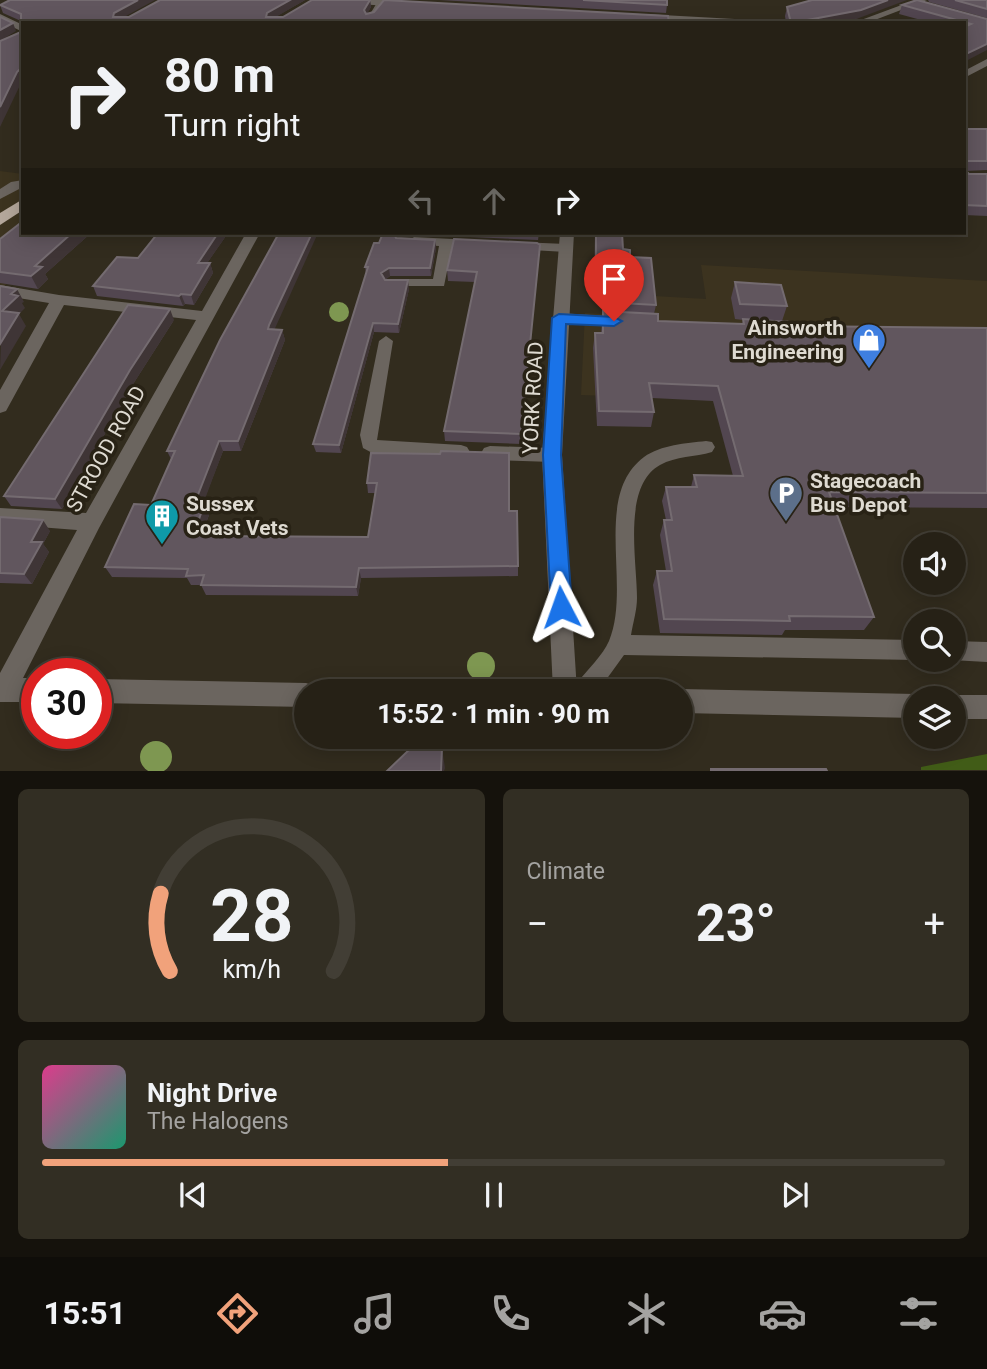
<!DOCTYPE html>
<html lang="en">
<head>
<meta charset="utf-8">
<style>
  :root { --surface:#262116; --page:#322e23; --text:#f1f3f6; --muted:#a4a3a1; --line:#423e35; --accent:#f1a27b }
  body { margin:0; font-family:Roboto,sans-serif; background:var(--page); color:var(--text); height:100vh; display:flex; flex-direction:column; font-size:26px; white-space:nowrap }
  * { box-sizing:border-box; margin:0 }
  p { font-size:23px; color:var(--muted) }
  .icon { flex:none; width:38px; height:38px; fill:none; stroke:currentColor; stroke-width:2; stroke-linecap:round; stroke-linejoin:round }
  .map { position:relative; height:771px; overflow:hidden }
  .sheet { display:flex; flex-direction:column; gap:18px; padding:18px; background:#15120c; flex:1 }
  .sheet>* { flex:none }
  .banner { position:absolute; left:21px; top:21px; width:945px; height:214px; border-radius:0px; box-shadow:0 4px 18px #0003,0 0 0 2px var(--line); background:#262116; color:var(--text); overflow:hidden }
  .tools { position:absolute; left:903px; top:532px; display:grid; gap:14px }
  .tools a { display:grid; place-items:center; width:63px; height:63px; border-radius:50%; background:var(--surface); box-shadow:0 4px 18px #0003,0 0 0 2px var(--line); font-size:35px }
  .speed { position:absolute; left:21px; top:658px; display:flex; gap:14px; font-size:35px; font-weight:700; text-align:center }
  .speed>* { display:grid; place-content:center; width:91px; height:91px; border-radius:50%; background:var(--surface); box-shadow:0 4px 18px #0003,0 0 0 2px var(--line); line-height:1 }
  .speed .limit { border:10px solid #d22; background:#fff; color:#111 }
  .pin { position:absolute; display:grid; place-items:center; width:60px; height:60px; color:#fff; margin:-72px -30px; border-radius:50% 50% 50% 0; rotate:-45deg; box-shadow:0 0 7px #0007 }
  .pin .icon { rotate:45deg }
  .me { position:absolute; width:77px; margin:-38px; rotate:356deg; stroke-linejoin:round; filter:drop-shadow(0 0 5px #0008) }
  .turn { display:flex; align-items:center; gap:24px; height:147px; padding:0 28px; font-size:32px }
  .turn .icon { width:91px; height:91px; stroke-width:2.5 }
  .turn b { display:block; font-size:49px; line-height:60px }
  .lanes { display:flex; align-items:center; height:66px; padding:0 28px; background:#0003; justify-content:center; gap:35px; direction:ltr }
  .lanes .off { opacity:.35 }
  .big { font-size:52px; font-weight:700; line-height:1.1 }
  .sheet .tile { flex:1; display:flex; flex-direction:column; justify-content:center; gap:10px; min-width:0; padding:0 24px; border-radius:10px; background:var(--page) }
  .sheet .dial { align-items:center; gap:0 }
  .dial svg { height:182px; overflow:visible; fill:none; stroke:var(--line); stroke-width:7; stroke-linecap:round; text-anchor:middle }
  .dial text { fill:var(--text); stroke:none }
  .song { display:flex; align-items:center; gap:21px }
  .cover { width:84px; height:84px; border-radius:10px; background:linear-gradient(135deg,hsl(330 70% 55%),hsl(160 70% 35%)) }
  .played { height:7px; border-radius:4px; background:linear-gradient(90deg,var(--accent) 45%,var(--line) 45%) }
  .keys { display:flex; justify-content:space-around; direction:ltr }
  .heat { display:flex; justify-content:space-between; align-items:center; font-size:38px; direction:ltr }
  .sheet .tiles { flex:1; display:grid; gap:18px; grid-template-columns:1fr 1fr }
  .tile:last-child { grid-column:span 2 }
  .trip { position:absolute; left:294px; top:679px; width:399px; height:70px; border-radius:35px; background:var(--surface); box-shadow:0 4px 18px #0003,0 0 0 2px var(--line); font-weight:700; line-height:70px; text-align:center }
  .menu { display:flex; height:112px; justify-content:space-around; align-items:center; background:#0f0d09; color:var(--muted) }
  .menu .icon { width:49px; height:49px }
  .menu .selected { color:var(--accent) }
  .menu b { font-size:32px; color:var(--text) }
  .map>svg:first-child { display:block }
  .built { fill:#3c331f }
  .forest { fill:#415c17 }
  .lines { fill:none; stroke-linecap:round; stroke-linejoin:round }
  .service { fill:#6b655f; fill-rule:evenodd }
  .minor { fill:#6b655f; fill-rule:evenodd }
  .trunk { fill:#b4a79b; fill-rule:evenodd }
  .tree { fill:#7e9751 }
  .wall { fill:#524650 }
  .shaded-wall { fill:#3f3536 }
  .building { fill:#61565e; stroke:#746b70; stroke-width:2 }
  .route { fill:#1a73e8; stroke:#114b97; stroke-width:2 }
  .labels { text-anchor:middle; dominant-baseline:central; stroke-width:7; stroke-linejoin:round; paint-order:stroke }
  .poi-label { font-size:21px; font-weight:bold; fill:#dedad1; stroke:#282215; text-anchor:start }
  .street-label { font-size:21px; fill:#dedad1; stroke:#282215 }
</style>
</head>
<body>
<div class="map">
<svg width="987" height="771" viewBox="0 0 987 771">
  <rect width="100%" height="100%" fill="#322c1e"/>
  <path class="built" d="M0 171 23 174V233H66L0 290Z
    M701 265 987 281V401L810 403 581 395 585 313 655 317 654 296 706 299Z"/>
  <path class="forest" d="M987 754V770H921V767Z"/>
  <g class="lines">
    <path class="service" d="M378 1 385 3 373 19H367Z
      M23 180V187L0 199V189L11 182Z
      M414 237 472 240 478 244 472 248 452 247 444 286H386L384 283 386 280 391 279H433L439 246 409 244 408 241Z
      M519 242 566 244 572 248 566 252 514 249 513 246Z
      M559 313 623 317 630 322 623 327 554 321 552 318 554 315Z
      M386 336 393 341 377 440 461 445 467 447 470 452 467 457 461 459 376 455 363 448 360 435 379 341Z
      M706 441 712 442 715 447 712 452C695 457 676 456 660 465 622 486 637 561 637 598 637 610 633 623 631 635L915 640 916 660 624 655 598 691H574L577 683C587 670 603 655 609 641 632 586 592 496 644 457 661 445 686 443 706 441Z
      M490 446 552 448 558 450 561 455 558 460 552 462 490 460 484 458 481 453 484 448Z
      M954 641 987 642V662L951 660H954Z"/>
    <path class="minor" d="M340 0H383L407 4 403 7 344 3Z
      M915 0H927L867 23H853Z
      M0 14 23 25V32L0 21Z
      M644 14 753 20 757 23 641 19 639 17Z
      M987 59V66L964 78V71Z
      M246 233H260L99 528 23 678H37V702H0V673L77 530 0 524V508L86 513 196 320 64 305 6 411 0 413V390L49 303 0 295V285L59 295 202 311Z
      M560 233H574L562 455 577 691H553L542 455Z
      M96 679 306 683 315 686 317 691H306V707L96 703Z
      M681 689 915 694 924 698H915V718L681 713V691H675Z
      M954 695H987V719H954V698H945Z"/>
    <path class="trunk" d="M23 199V210L0 225V213Z"/>
  </g>
  <g class="tree">
    <circle cx="339" cy="312" r="10"/>
    <circle cx="481" cy="666" r="14"/>
    <circle cx="156" cy="757" r="16"/>
  </g>
  <path class="wall" d="M160 0H305L275 17H283L370 0 371 7 367 13 668 16 23 23 21 81 4 116 21 32V21L3 13 0 5 129 17Z
    M439 0H667V5L666 13Z
    M928 0H987V18L929 2Z
    M902 5 987 19 964 62V23H932L899 14Z
    M787 7 859 18 835 23H786L785 16Z
    M964 128 965 129H987V170L966 171 969 174H987V216L964 215Z
    M23 233H91L45 274 48 279 38 289 0 283V239Z
    M158 233H228L207 263H210L213 273 194 305 185 304 183 306 97 296 93 286 138 258Z
    M383 233H539L538 240 402 234 396 238 435 240 436 248 431 276H390L385 280 409 289 399 333 374 332 341 453 316 452 313 444 366 274 365 267 379 243Z
    M595 233H622L623 249 630 257 656 305 654 314 658 321 742 324 743 320 735 319 731 298 735 282 787 306 782 321 792 326 987 328V508L834 507 874 617 864 630H785L782 635 660 633 653 585 657 571H666L660 535 664 520H666L662 501 666 487H691L694 475 733 476 713 401 652 398 654 412 651 427 597 426 593 348 595 333H601L603 313H602V290L594 289Z
    M537 243 521 444 445 441 444 431 475 282 448 281 447 270Z
    M174 320 135 381 62 509 11 506 4 496Z
    M274 329 282 330 285 340 241 451H223L202 505 209 515 201 537H368L375 493H368L367 483 371 453 509 511 518 566V576L361 578 358 596 206 595 201 585H191L187 578 112 577 105 567 151 505 171 459 167 451Z
    M0 517 50 531 43 544 49 552 32 584 0 583Z"/>
  <path class="shaded-wall" d="M138 0H155L117 21 113 17 114 13Z
    M290 0H305L269 21 266 17 267 13Z
    M370 0 371 7 365 18 364 10Z
    M888 0H907L859 18 835 23H795Z
    M13 23 16 31 0 41V30Z
    M987 44V50L964 62V55Z
    M23 66V79L0 127V107L17 72Z
    M72 233H91L45 274 48 279 38 289 31 276 35 266Z
    M218 233H228L201 272 198 263Z
    M312 233H318L272 335 268 329 269 325Z
    M394 233H402V234L395 239Z
    M435 240 436 248 431 276 430 268Z
    M210 263 213 273 194 305 191 295Z
    M389 268 390 276 382 282 381 273Z
    M408 280 409 289 399 333 398 324Z
    M17 289 24 302 22 303 25 308 19 314 26 326 0 370 2 311 11 294Z
    M181 294 185 304 183 306 179 296Z
    M170 309 174 320 135 381 62 509 55 499 130 370Z
    M373 323 374 332 341 453 339 445Z
    M282 330 285 340 241 451 238 441Z
    M219 441 223 451 199 515 194 505Z
    M204 505 209 515 197 546 193 536Z
    M43 520 50 531 43 544 49 552 32 584 24 574 31 542Z
    M359 568 361 578 358 596 356 587Z
    M442 748 445 768 444 771H441Z"/>
  <path class="building" d="M10 0H138L114 13 113 17H129L160 0H290L267 13 266 17H283L312 0H370L364 10 366 14 374 12 384 0 668 16 669 23H23V66L17 72 0 107V41L21 32V14L0 5Z
    M583 0H667V5Z
    M812 0H888L861 10 791 23 787 7Z
    M917 0 987 19V44L964 55V27L971 24 902 5Z
    M955 0H987V9Z
    M0 17 13 23 0 30Z
    M964 128 965 129H987V161H967L966 171 969 174H987V206L964 205Z
    M23 221V233H72L35 266 42 267 31 276 0 272V239Z
    M158 233H218L198 263H210L191 295 181 294 179 296 93 286 117 257 138 258Z
    M279 233H312L269 325 268 329 282 330 238 441H219L194 505H204L193 536 368 537 377 483H367L371 453 440 454 441 451 509 453V511H517L518 566 359 568 356 587 201 585 204 575 186 576 188 569 105 567 134 504 151 505 175 451H167L220 340Z
    M383 233H394L396 238 435 240 430 268H389L381 273 385 280H408L398 324 373 323 339 445 313 444 368 267H365L374 243H379Z
    M596 233H622L623 249 630 250V257L651 258 656 305 603 302 604 280 596 279Z
    M454 239 537 243 540 245 521 434 444 431 477 272 447 270Z
    M735 282 781 285 787 306 740 304Z
    M0 286 17 289 11 294 18 296 2 311 19 313 0 344Z
    M128 305 170 309 130 370 55 499 4 496Z
    M603 311 658 314V321L744 324 743 319 791 322 792 326 987 328V493L829 492 874 617 789 616 790 621 664 619 657 571H672L664 520H672L666 487H697L694 475 743 476 718 386 649 383 654 412 599 411 595 333H603Z
    M0 517 43 520 31 542H42L24 574 0 573Z
    M411 748H442L441 771H387Z
    M711 769H826L827 771H711Z"/>
  <path class="route" d="M559 314 614 317 622 321 614 326 566 324 561 455 572 607 569 614 561 617 554 614 551 607 543 455 552 318Z"/>
  <defs>
    <g id="shop-pin" transform="scale(1.75)"><path d="M0 17L-7.5 6A9.5 9.5 0 1 1 7.5 6Z" fill="#3f7fe0" stroke="#282215"/><path d="M-5-2.5h2.3a2.7 3.5 0 0 1 5.4 0H5L5.5 6h-11ZM-1.5-2.5h3a1.5 2.3 0 0 0-3 0Z" fill="#fff"/></g>
    <g id="parking-pin" transform="scale(1.75)"><path d="M0 17L-7.5 6A9.5 9.5 0 1 1 7.5 6Z" fill="#5c6f8a" stroke="#282215"/><path d="M-3.5-5.5H1a3.5 3.5 0 0 1 0 7H-1V5.5H-3.5ZM-1-3.4V-.6H.8a1.4 1.4 0 0 0 0-2.8Z" fill="#fff"/></g>
    <g id="building-pin" transform="scale(1.75)"><path d="M0 17L-7.5 6A9.5 9.5 0 1 1 7.5 6Z" fill="#0f9aa8" stroke="#282215"/><path d="M-4-6H4V6H1V3H-1V6H-4ZM-2.5-4.3h1.7v1.8h-1.7ZM.8-4.3h1.7v1.8H.8ZM-2.5-1h1.7V.8h-1.7ZM.8-1h1.7V.8H.8Z" fill="#fff"/></g>
  </defs>
  <g fill-rule="evenodd">
    <use href="#shop-pin" x="869" y="340"/>
    <use href="#parking-pin" x="786" y="493"/>
    <use href="#building-pin" x="162" y="516"/>
  </g>
  <g class="labels">
    <g class="poi-label">
      <text x="844" y="328" text-anchor="end">Ainsworth<tspan x="844" dy="24">Engineering</tspan></text>
      <text x="810" y="481">Stagecoach<tspan x="810" dy="24">Bus Depot</tspan></text>
      <text x="186" y="504">Sussex<tspan x="186" dy="24">Coast Vets</tspan></text>
    </g>
    <g class="street-label">
      <text transform="translate(533 398) rotate(-87)">YORK ROAD</text>
      <text transform="translate(106 449) rotate(-61)">STROOD ROAD</text>
    </g>
  </g>
</svg>
<div class="tools">
<a><svg class="icon" aria-label="sound" viewBox="0 0 24 24"><path d="M4 9h4l5-4v14l-5-4H4zM17 9q2 3 0 6"/></svg></a>
<a><svg class="icon" aria-label="search" viewBox="0 0 24 24"><circle cx="10" cy="10" r="6"/><path d="M15 15l6 6"/></svg></a>
<a><svg class="icon" aria-label="layers" viewBox="0 0 24 24"><path d="M12 4l9 5-9 5-9-5zM3 14l9 5 9-5"/></svg></a>
</div>
<div class="speed"><div class="limit">30</div></div>
<div class="pin" style="left:614px;top:321px;background:#d93025"><svg class="icon" aria-label="arrive" viewBox="0 0 24 24"><path d="M6 21V4h12l-3 4 3 4H6"/></svg></div>
<svg class="me" style="left:561px;top:607px" viewBox="-20 -20 40 40"><path d="M0-17L14 15 0 8-14 15z" fill="#1a73e8" stroke="#fff" stroke-width="4"/></svg>
<div class="trip">15:52 · 1 min · 90 m</div>
<div class="banner">
<div class="turn"><svg class="icon" aria-label="right" viewBox="0 0 24 24"><path d="M7 20v-9h11M14 6l5 5-5 5"/></svg><div><b>80 m</b>Turn right</div></div>
<div class="lanes"><svg class="icon off" aria-label="left" viewBox="0 0 24 24"><path d="M17 20v-9H6M10 6l-5 5 5 5"/></svg><svg class="icon off" aria-label="ahead" viewBox="0 0 24 24"><path d="M12 20V5M6 11l6-6 6 6"/></svg><svg class="icon" aria-label="right" viewBox="0 0 24 24"><path d="M7 20v-9h11M14 6l5 5-5 5"/></svg></div>
</div>
</div>
<section class="sheet">
<div class="tiles">
<div class="tile dial"><svg viewBox="0 0 100 80">
<path d="M14 69A42 42 0 1 1 86 69"/>
<path d="M14 69A42 42 0 0 1 10 35" stroke="#f1a27b"/>
<text x="50" y="56" font-size="32" font-weight="700">28</text>
<text x="50" y="72" font-size="11">km/h</text>
</svg></div>
<div class="tile"><p>Climate</p>
<div class="heat"><a>−</a><b class="big">23°</b><a>+</a></div>
</div>
<div class="tile">
<div class="song"><i class="cover"></i><div><b>Night Drive</b><p>The Halogens</p></div></div>
<div class="played"></div>
<div class="keys"><svg class="icon" aria-label="previous" viewBox="0 0 24 24"><path d="M18 5L8 12l10 7zM5 5v14"/></svg><svg class="icon" aria-label="pause" viewBox="0 0 24 24"><path d="M8 5v14M16 5v14"/></svg><svg class="icon" aria-label="next" viewBox="0 0 24 24"><path d="M6 5l10 7-10 7zM19 5v14"/></svg></div>
</div>
</div>
</section>
<nav class="menu">
<b>15:51</b>
<svg class="icon selected" aria-label="directions" viewBox="0 0 24 24"><path d="M12 3l9 9-9 9-9-9zM9 14v-3h6M13 9l2 2-2 2"/></svg>
<svg class="icon" aria-label="music" viewBox="0 0 24 24"><path d="M9 18V5l10-2v13"/><circle cx="6" cy="18" r="3"/><circle cx="16" cy="16" r="3"/></svg>
<svg class="icon" aria-label="phone" viewBox="0 0 24 24"><path d="M5 4h4l2 5-3 2q2 4 5 5l2-3 5 2v4C11 20 4 13 5 4z"/></svg>
<svg class="icon" aria-label="climate" viewBox="0 0 24 24"><path d="M12 3v18M4 7l16 10M4 17L20 7"/></svg>
<svg class="icon" aria-label="car" viewBox="0 0 24 24"><path d="M5 17H2v-5l4-1 3-4h7l3 4 3 1v5h-3M9 17h6M6 11h13"/><circle cx="7" cy="17" r="2"/><circle cx="17" cy="17" r="2"/></svg>
<svg class="icon" aria-label="filters" viewBox="0 0 24 24"><path d="M4 7h16M4 17h16"/><circle cx="9" cy="7" r="2"/><circle cx="15" cy="17" r="2"/></svg>
</nav>
</body>
</html>
